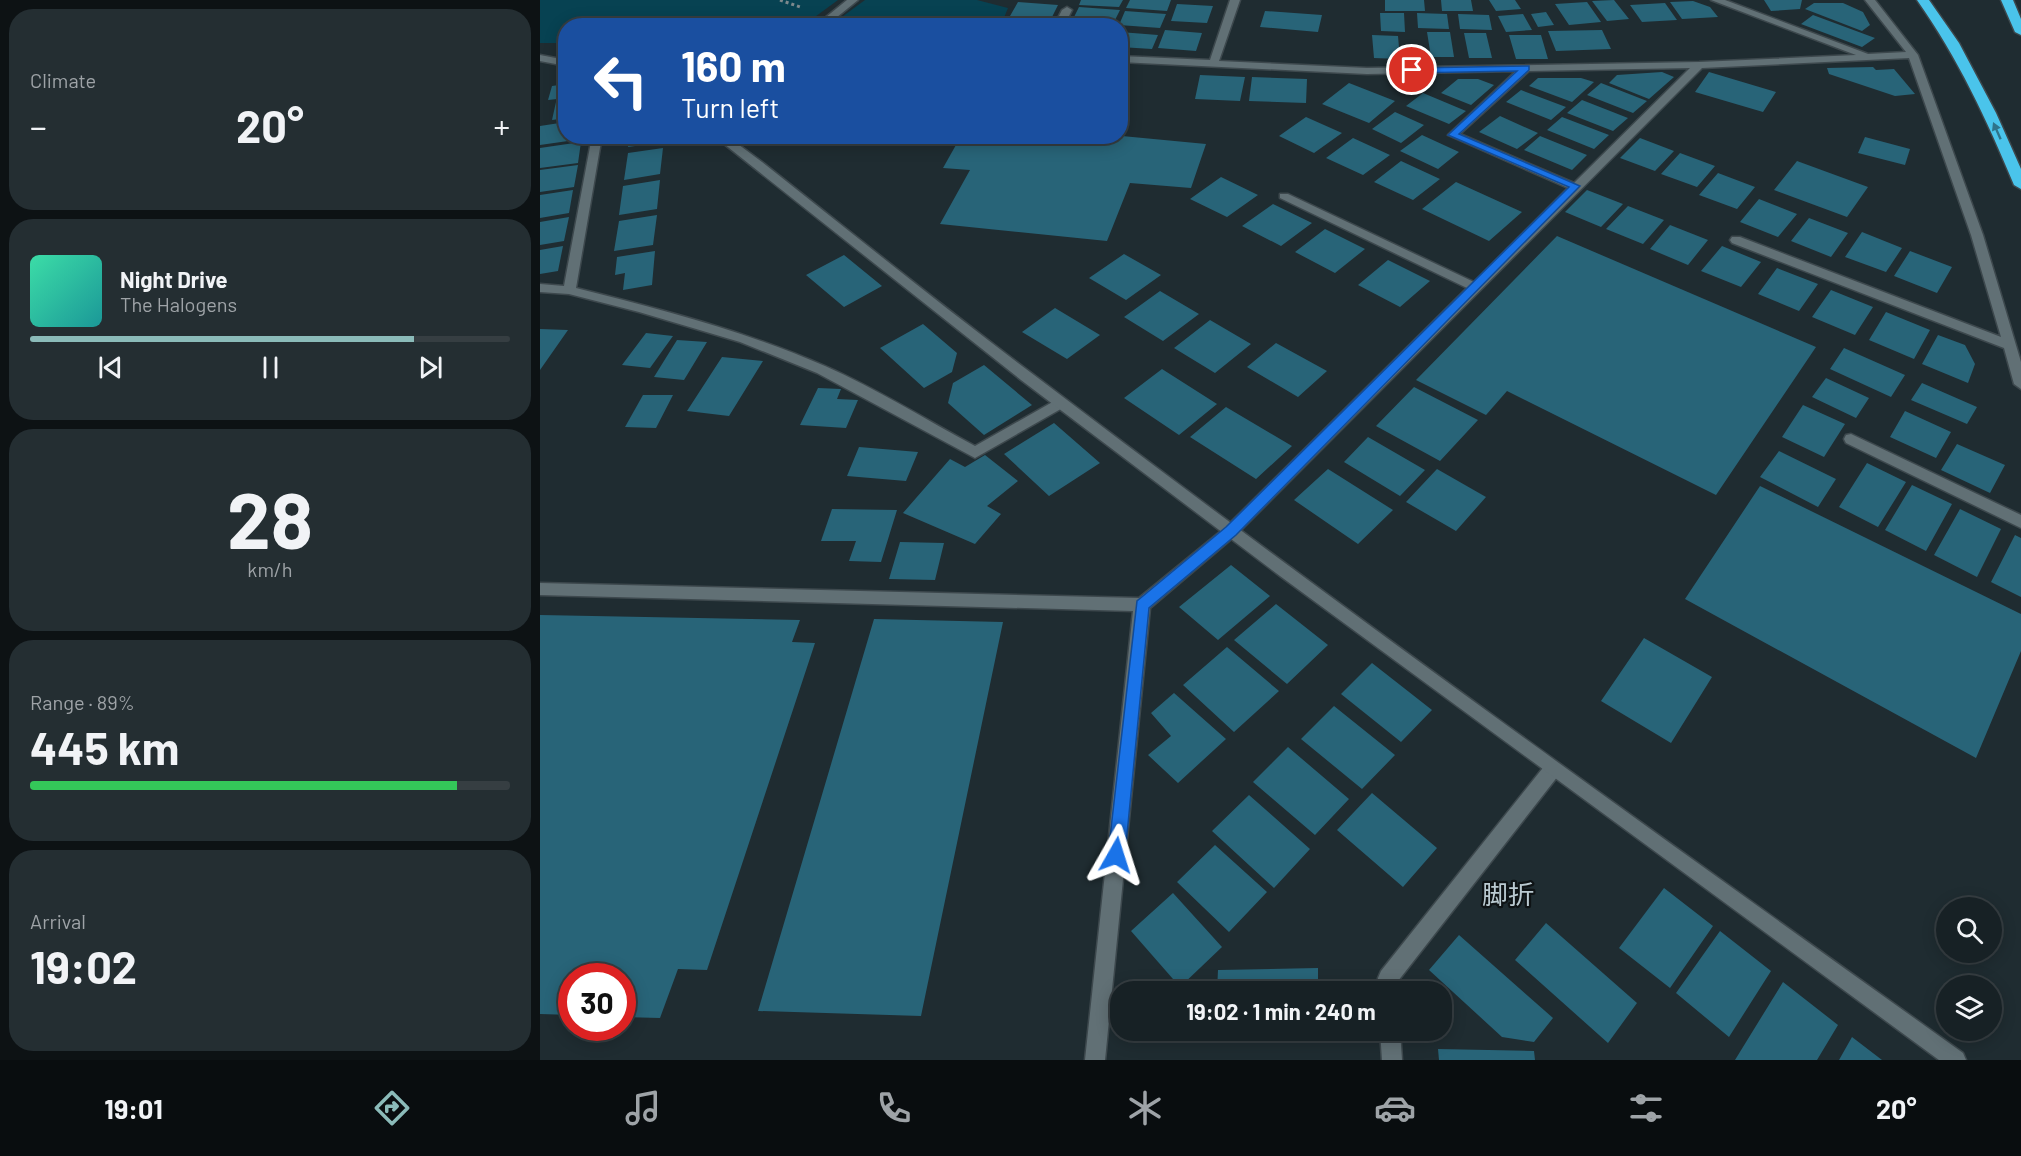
<!DOCTYPE html>
<html lang="en">
<head>
<meta charset="utf-8">
<style>
  :root { --surface:#172125; --page:#242e32; --text:#f1f3f6; --muted:#9ea3a7; --line:#363e42; --accent:#8bbbb9 }
  body { margin:0; font-family:Barlow,"Noto Sans JP",sans-serif; background:var(--page); color:var(--text); height:100vh; display:flex; flex-direction:column; font-size:22px; white-space:nowrap }
  * { box-sizing:border-box; margin:0 }
  p { font-size:20px; color:var(--muted) }
  .icon { flex:none; width:33px; height:33px; fill:none; stroke:currentColor; stroke-width:2; stroke-linecap:round; stroke-linejoin:round }
  .map { position:relative; flex:1; overflow:hidden }
  .drawer { display:flex; flex-direction:column; gap:9px; padding:9px; background:#0d1214; width:540px }
  .drawer>* { flex:none }
  .hud { position:absolute; left:18px; top:18px; width:570px; height:126px; border-radius:24px; box-shadow:0 3px 15px #0003,0 0 0 2px var(--line); background:#1a4fa0; color:#fff; overflow:hidden }
  .buttons { position:absolute; left:1396px; top:897px; display:grid; gap:12px }
  .buttons a { display:grid; place-items:center; width:66px; height:66px; border-radius:50%; background:var(--surface); box-shadow:0 3px 15px #0003,0 0 0 2px var(--line); font-size:30px }
  .speed { position:absolute; left:18px; top:963px; display:flex; gap:12px; font-size:30px; font-weight:700; text-align:center }
  .speed>* { display:grid; place-content:center; width:78px; height:78px; border-radius:50%; background:var(--surface); box-shadow:0 3px 15px #0003,0 0 0 2px var(--line); line-height:1 }
  .speed .limit { border:9px solid #d22; background:#fff; color:#111 }
  .pin { position:absolute; display:grid; place-items:center; width:51px; height:51px; color:#fff; margin:-26px; border:3px solid #fff; border-radius:50%; box-shadow:0 2px 6px #0007 }
  .me { position:absolute; width:66px; margin:-33px; rotate:6deg; stroke-linejoin:round; filter:drop-shadow(0 0 4px #0008) }
  .turn { display:flex; align-items:center; gap:21px; height:126px; padding:0 24px; font-size:27px }
  .turn .icon { width:78px; height:78px; stroke-width:2.5 }
  .turn b { display:block; font-size:42px; line-height:51px }
  .big { font-size:45px; font-weight:700; line-height:1.1 }
  .drawer .tile { flex:1; display:flex; flex-direction:column; justify-content:center; gap:9px; min-width:0; padding:0 21px; border-radius:24px; background:var(--page) }
  .drawer .dial { align-items:center; gap:0 }
  .dial b { font-size:78px; line-height:1 }
  .song { display:flex; align-items:center; gap:18px }
  .cover { width:72px; height:72px; border-radius:9px; background:linear-gradient(135deg,hsl(160 70% 55%),hsl(180 70% 35%)) }
  .played { height:6px; border-radius:3px; background:linear-gradient(90deg,var(--accent) 80%,var(--line) 80%) }
  .keys { display:flex; justify-content:space-around; direction:ltr }
  .heat { display:flex; justify-content:space-between; align-items:center; font-size:33px; direction:ltr }
  .charge { height:9px; border-radius:4px; background:linear-gradient(90deg,#34c759 89%,var(--line) 0) }
  .trip { position:absolute; left:570px; top:981px; width:342px; height:60px; border-radius:24px; background:var(--surface); box-shadow:0 3px 15px #0003,0 0 0 2px var(--line); font-weight:700; line-height:60px; text-align:center }
  .menu { display:flex; height:96px; justify-content:space-around; align-items:center; background:#090d0f; color:var(--muted) }
  .menu .icon { width:42px; height:42px }
  .menu .selected { color:var(--accent) }
  .menu b { font-size:27px; color:var(--text) }
  main { display:flex; flex:1; min-height:0 }
  .map>svg:first-child { display:block }
  .green { fill:#074252 }
  .building { fill:#286478 }
  .lines { fill:none; stroke-linecap:round; stroke-linejoin:round }
  .service-casing { stroke:#3d484d; stroke-width:3 }
  .minor-casing { stroke:#3d484d; stroke-width:3 }
  .tertiary-casing { stroke:#3d484d; stroke-width:3 }
  .motorway-casing { stroke:#3d484d; stroke-width:3 }
  .path { stroke:#7e898d; stroke-width:3; stroke-dasharray:3 3; stroke-linecap:butt }
  .service { fill:#617075; fill-rule:evenodd }
  .minor { fill:#617075; fill-rule:evenodd }
  .tertiary { fill:#617075; fill-rule:evenodd }
  .motorway { fill:#4ac4eb; fill-rule:evenodd }
  .oneway { fill:#2f748b }
  .route { fill:#1a73e8; stroke:#114b97; stroke-width:1.5 }
  .labels { text-anchor:middle; dominant-baseline:central; stroke-width:4.5; stroke-linejoin:round; paint-order:stroke }
  .near-quarter-label { font-size:26px; fill:#bacad1; stroke:#0e1315 }
</style>
</head>
<body>
<main>
<section class="drawer">
<div class="tile"><p>Climate</p>
<div class="heat"><a>−</a><b class="big">20°</b><a>+</a></div>
</div>
<div class="tile">
<div class="song"><i class="cover"></i><div><b>Night Drive</b><p>The Halogens</p></div></div>
<div class="played"></div>
<div class="keys"><svg class="icon" aria-label="previous" viewBox="0 0 24 24"><path d="M18 5L8 12l10 7zM5 5v14"/></svg><svg class="icon" aria-label="pause" viewBox="0 0 24 24"><path d="M8 5v14M16 5v14"/></svg><svg class="icon" aria-label="next" viewBox="0 0 24 24"><path d="M6 5l10 7-10 7zM19 5v14"/></svg></div>
</div>
<div class="tile dial"><b>28</b><p>km/h</p></div>
<div class="tile"><p>Range · 89%</p><b class="big">445 km</b><div class="charge"></div></div>
<div class="tile"><p>Arrival</p><b class="big">19:02</b></div>
</section>
<div class="map">
<svg width="1481" height="1060" viewBox="0 0 1481 1060">
  <rect width="100%" height="100%" fill="#1f2c31"/>
  <path class="green" d="M0 0H298L264 25 26 26 25 43H0Z
    M325 0H437L468 8 461 25H291Z"/>
  <path class="building" d="M541 0H583L579 7 539 5Z
    M590 0H631L627 11 586 8Z
    M845 0H884L885 11H845Z
    M901 0H931L933 11H902Z
    M949 0H975L981 9 956 11Z
    M1074 0 1089 19 1067 21 1052 1Z
    M1224 0H1262L1260 9 1231 11Z
    M1153 1 1170 7 1178 17 1142 19 1130 2Z
    M478 2 518 5 511 19 470 16Z
    M1047 2 1061 22 1029 25 1015 4Z
    M1125 3 1137 20 1102 22 1090 5Z
    M1274 3H1303L1323 12 1330 25 1322 31 1265 9Z
    M637 4 673 6 667 23 631 21Z
    M539 7 580 10 573 24 532 21Z
    M585 11 626 14 620 28 579 25Z
    M725 11 782 15 778 32 720 27Z
    M1006 12 1014 25 998 27 991 14Z
    M840 13H864L865 32 841 31Z
    M877 13 907 14 909 29 878 28Z
    M918 14 949 15 952 30 920 29Z
    M983 14 992 30 966 32 958 16Z
    M1273 15 1335 38 1322 47 1261 24Z
    M625 30 662 33 656 51 618 48Z
    M1062 30 1071 49 1016 51 1008 31Z
    M580 32 618 35 612 49 580 47Z
    M887 32H910L914 57H891Z
    M924 33H946L952 58H929Z
    M832 35 858 36 860 59 834 58Z
    M969 35H1001L1008 59H976Z
    M1333 67 1336 70 1354 69 1375 94 1355 96 1289 74 1287 68Z
    M1122 72 1134 77 1109 99 1069 83 1077 75Z
    M1169 72 1236 92 1223 112 1155 92Z
    M660 75 705 77 700 101 655 99Z
    M712 77 767 79 766 103 709 101Z
    M998 78H1041L1054 82 1032 102 989 86Z
    M918 79H938L954 85 931 105 901 93Z
    M809 83 855 101 829 123 782 104Z
    M1061 83 1107 101 1093 113 1047 95Z
    M26 84V98L8 100 12 86Z
    M981 90 1026 107 1011 120 966 102Z
    M883 93 926 111 909 124 866 106Z
    M1042 100 1088 118 1073 131 1027 113Z
    M26 101V118L12 120 16 102Z
    M855 112 884 125 861 143 832 129Z
    M960 116 998 133 977 149 939 132Z
    M766 117 802 133 774 153 739 136Z
    M1022 117 1069 135 1054 149 1007 130Z
    M26 122V136H43L42 139 0 145V126Z
    M882 135 919 152 898 169 860 151Z
    M90 136H125L124 142 88 147Z
    M421 136H582L666 144 651 188 590 183 567 241 400 224 430 170 403 168Z
    M1000 136 1047 155 1032 170 984 150Z
    M1325 137 1370 149 1365 165 1318 153Z
    M813 138 850 155 823 175 786 158Z
    M1100 138 1134 151 1115 171 1080 158Z
    M41 142 38 163 0 168V148Z
    M123 148 120 174 84 180 88 153Z
    M1140 153 1175 166 1157 187 1121 174Z
    M861 161 900 179 873 200 834 182Z
    M1257 161 1328 187 1307 217 1234 190Z
    M38 165 34 187 0 192V170Z
    M1178 173 1215 187 1197 209 1159 195Z
    M681 177 718 195 687 217 650 199Z
    M120 180 117 209 79 215 83 186Z
    M916 182 982 212 949 241 882 209Z
    M33 190 29 213 0 218V195Z
    M1047 190 1083 204 1061 227 1025 212Z
    M1219 199 1257 214 1238 237 1200 222Z
    M733 204 772 223 741 246 702 226Z
    M1088 206 1124 220 1103 244 1066 229Z
    M117 215 113 245 74 251 79 221Z
    M29 217 24 241 0 245V222Z
    M1269 218 1308 233 1291 257 1251 241Z
    M1130 225 1168 240 1148 265 1110 249Z
    M785 229 825 249 795 273 755 252Z
    M1322 232 1362 248 1346 272 1305 257Z
    M1017 236 1276 347 1176 495 967 391 946 415 876 380Z
    M23 246 18 271 0 274V250Z
    M1182 246 1221 262 1201 287 1161 271Z
    M115 251 112 285 83 290 85 273 75 275 77 257Z
    M1370 251 1412 267 1397 293 1354 276Z
    M584 254 621 275 586 300 549 278Z
    M304 255 342 286 304 307 266 275Z
    M848 260 890 281 860 307 818 285Z
    M1237 268 1278 284 1259 311 1218 294Z
    M1291 290 1333 307 1315 335 1272 317Z
    M620 291 659 314 623 341 584 317Z
    M515 308 560 335 527 359 482 332Z
    M1346 312 1390 330 1374 359 1329 340Z
    M670 320 711 344 675 373 634 348Z
    M383 324 417 353 412 372 384 388 340 348Z
    M0 329 28 330 0 370Z
    M106 333 133 336 110 368 82 365Z
    M1398 335 1425 345 1435 364 1428 383 1382 364Z
    M137 340 167 342 144 380 114 377Z
    M736 343 787 371 758 397 707 367Z
    M1304 348 1365 375 1351 397 1290 369Z
    M182 357 223 361 189 416 147 411Z
    M444 365 492 405 444 435 408 403 413 383Z
    M622 369 677 404 639 435 584 398Z
    M1286 378 1329 398 1316 418 1272 397Z
    M1382 383 1437 407 1427 424 1371 400Z
    M874 387 938 420 900 461 836 426Z
    M278 388 301 389 297 399 318 400 306 428 260 425Z
    M103 395H133L116 428 85 427Z
    M1263 405 1305 424 1284 457 1242 437Z
    M686 407 752 446 716 479 650 437Z
    M1365 411 1411 432 1396 458 1350 437Z
    M514 423 560 463 509 496 464 454Z
    M828 437 885 470 860 496 804 462Z
    M1417 444 1465 465 1450 493 1401 470Z
    M319 447 378 452 366 481 307 476Z
    M1239 451 1296 479 1278 507 1220 477Z
    M445 455 478 481 447 506 461 514 435 544 363 513 410 459 425 467Z
    M1327 463 1366 482 1338 527 1299 507Z
    M788 469 853 510 818 544 754 500Z
    M897 469 946 497 916 531 866 502Z
    M1372 485 1412 504 1386 551 1345 530Z
    M1220 486 1481 614V651L1436 758 1145 599Z
    M292 509 357 510 341 562 309 561 316 541H281Z
    M1420 509 1461 529 1437 577 1394 555Z
    M1475 535 1481 538V597L1451 582Z
    M360 542 404 543 395 580 349 579Z
    M691 565 730 596 678 640 639 607Z
    M736 604 788 645 747 684 694 640Z
    M0 615 260 620 252 642 275 643 167 970 138 969 120 1018 82 1017V976H32V1015L0 1014Z
    M334 619 463 622 381 1016 218 1011Z
    M1104 638 1172 677 1131 743 1061 701Z
    M687 647 739 691 694 732 643 685Z
    M832 663 892 710 861 742 801 694Z
    M634 693 686 739 638 783 608 755 631 736 611 713Z
    M794 706 855 755 822 789 761 739Z
    M748 747 809 799 775 835 713 782Z
    M832 793 897 848 863 887 797 830Z
    M709 795 770 849 734 888 672 831Z
    M675 845 727 892 689 932 637 882Z
    M1124 888 1173 926 1130 988 1079 948Z
    M633 893 682 947 640 987 591 931Z
    M1006 923 1097 1003 1068 1043 975 960Z
    M1180 931 1231 971 1189 1037 1136 993Z
    M919 935 1013 1018 994 1042 962 1037 889 970Z
    M778 968V992H677L678 970Z
    M1243 982 1298 1025 1277 1060H1195Z
    M1312 1037 1342 1060H1299Z
    M898 1049 994 1051 995 1060H899Z"/>
  <g class="lines">
    <g class="service-casing">
      <path id="service" d="M527 7 532 10 524 26H514L522 10Z
        M1311 434 1481 515V528L1306 443 1304 439 1306 435Z"/>
    </g>
    <g class="minor-casing">
      <path id="minor" d="M307 0H318L286 26H275Z
        M690 0H700L679 61 827 68 1159 62 1316 55 1171 0H1185L1328 54 1366 52 1325 0H1335L1378 55 1443 235 1481 362V389L1474 384 1464 348 1192 243 1190 240 1192 237H1200L1461 337 1431 235 1369 58 1162 68 696 535 610 608 565 1060H545L593 611 0 595V583L599 598 686 527 927 288 740 198V194H748L934 282 1028 188 908 135 976 71 827 74 580 62V56L670 60ZM1150 68 1034 183 920 134 989 71Z
        M52 136H62L36 288C120 309 205 331 285 366 336 388 386 420 435 446L516 400H526L528 403 526 406 435 458 277 373 200 342 99 312 29 294 0 292V284L24 286Z
        M1012 762 1018 764 1021 770 1018 776 858 981V992H838V978L841 971 1006 764Z
        M840 1030H860L862 1060H842Z"/>
    </g>
    <g class="tertiary-casing">
      <path id="tertiary" d="M0 55 26 60V66L0 61Z
        M174 136H187L222 162C312 233 402 306 494 375 799 607 1111 830 1423 1053L1426 1060H1399L740 576 481 380Z"/>
    </g>
    <g class="motorway-casing">
      <path id="motorway" d="M1377 0H1389L1419 43 1456 113 1481 169V189L1474 185C1447 120 1418 58 1377 0Z
        M1461 0H1473L1481 19V35L1475 32Z"/>
    </g>
    <path class="path" d="M240 0 260 7"/>
    <use href="#service" class="service"/>
    <use href="#minor" class="minor"/>
    <use href="#tertiary" class="tertiary"/>
    <use href="#motorway" class="motorway"/>
  </g>
  <defs><path id="oneway-solid" d="M-6-.8H1V-3.2L6.5 0L1 3.2V.8H-6Z" transform="scale(1.5)"/></defs>
  <use class="oneway" href="#oneway-solid" transform="translate(1457 131) rotate(-114)"/>
  <path class="route" d="M989 66V70L919 134 1040 186 696 535 609 608 585 855 582 861 576 863 571 861 568 855 597 601 686 527 1029 187 908 135 977 71 872 73 868 70 872 68Z"/>
  <g class="labels">
    <g class="near-quarter-label">
      <text x="968" y="893">脚折</text>
    </g>
  </g>
</svg>
<div class="buttons">
<a><svg class="icon" aria-label="search" viewBox="0 0 24 24"><circle cx="10" cy="10" r="6"/><path d="M15 15l6 6"/></svg></a>
<a><svg class="icon" aria-label="layers" viewBox="0 0 24 24"><path d="M12 4l9 5-9 5-9-5zM3 14l9 5 9-5"/></svg></a>
</div>
<div class="speed"><div class="limit">30</div></div>
<div class="pin" style="left:872px;top:70px;background:#d93025"><svg class="icon" aria-label="arrive" viewBox="0 0 24 24"><path d="M6 21V4h12l-3 4 3 4H6"/></svg></div>
<svg class="me" style="left:576px;top:855px" viewBox="-20 -20 40 40"><path d="M0-17L14 15 0 8-14 15z" fill="#1a73e8" stroke="#fff" stroke-width="4"/></svg>
<div class="trip">19:02 · 1 min · 240 m</div>
<div class="hud">
<div class="turn"><svg class="icon" aria-label="left" viewBox="0 0 24 24"><path d="M17 20v-9H6M10 6l-5 5 5 5"/></svg><div><b>160 m</b>Turn left</div></div>
</div>
</div>
</main>
<nav class="menu">
<b>19:01</b>
<svg class="icon selected" aria-label="directions" viewBox="0 0 24 24"><path d="M12 3l9 9-9 9-9-9zM9 14v-3h6M13 9l2 2-2 2"/></svg>
<svg class="icon" aria-label="music" viewBox="0 0 24 24"><path d="M9 18V5l10-2v13"/><circle cx="6" cy="18" r="3"/><circle cx="16" cy="16" r="3"/></svg>
<svg class="icon" aria-label="phone" viewBox="0 0 24 24"><path d="M5 4h4l2 5-3 2q2 4 5 5l2-3 5 2v4C11 20 4 13 5 4z"/></svg>
<svg class="icon" aria-label="climate" viewBox="0 0 24 24"><path d="M12 3v18M4 7l16 10M4 17L20 7"/></svg>
<svg class="icon" aria-label="car" viewBox="0 0 24 24"><path d="M5 17H2v-5l4-1 3-4h7l3 4 3 1v5h-3M9 17h6M6 11h13"/><circle cx="7" cy="17" r="2"/><circle cx="17" cy="17" r="2"/></svg>
<svg class="icon" aria-label="filters" viewBox="0 0 24 24"><path d="M4 7h16M4 17h16"/><circle cx="9" cy="7" r="2"/><circle cx="15" cy="17" r="2"/></svg>
<b>20°</b>
</nav>
</body>
</html>
